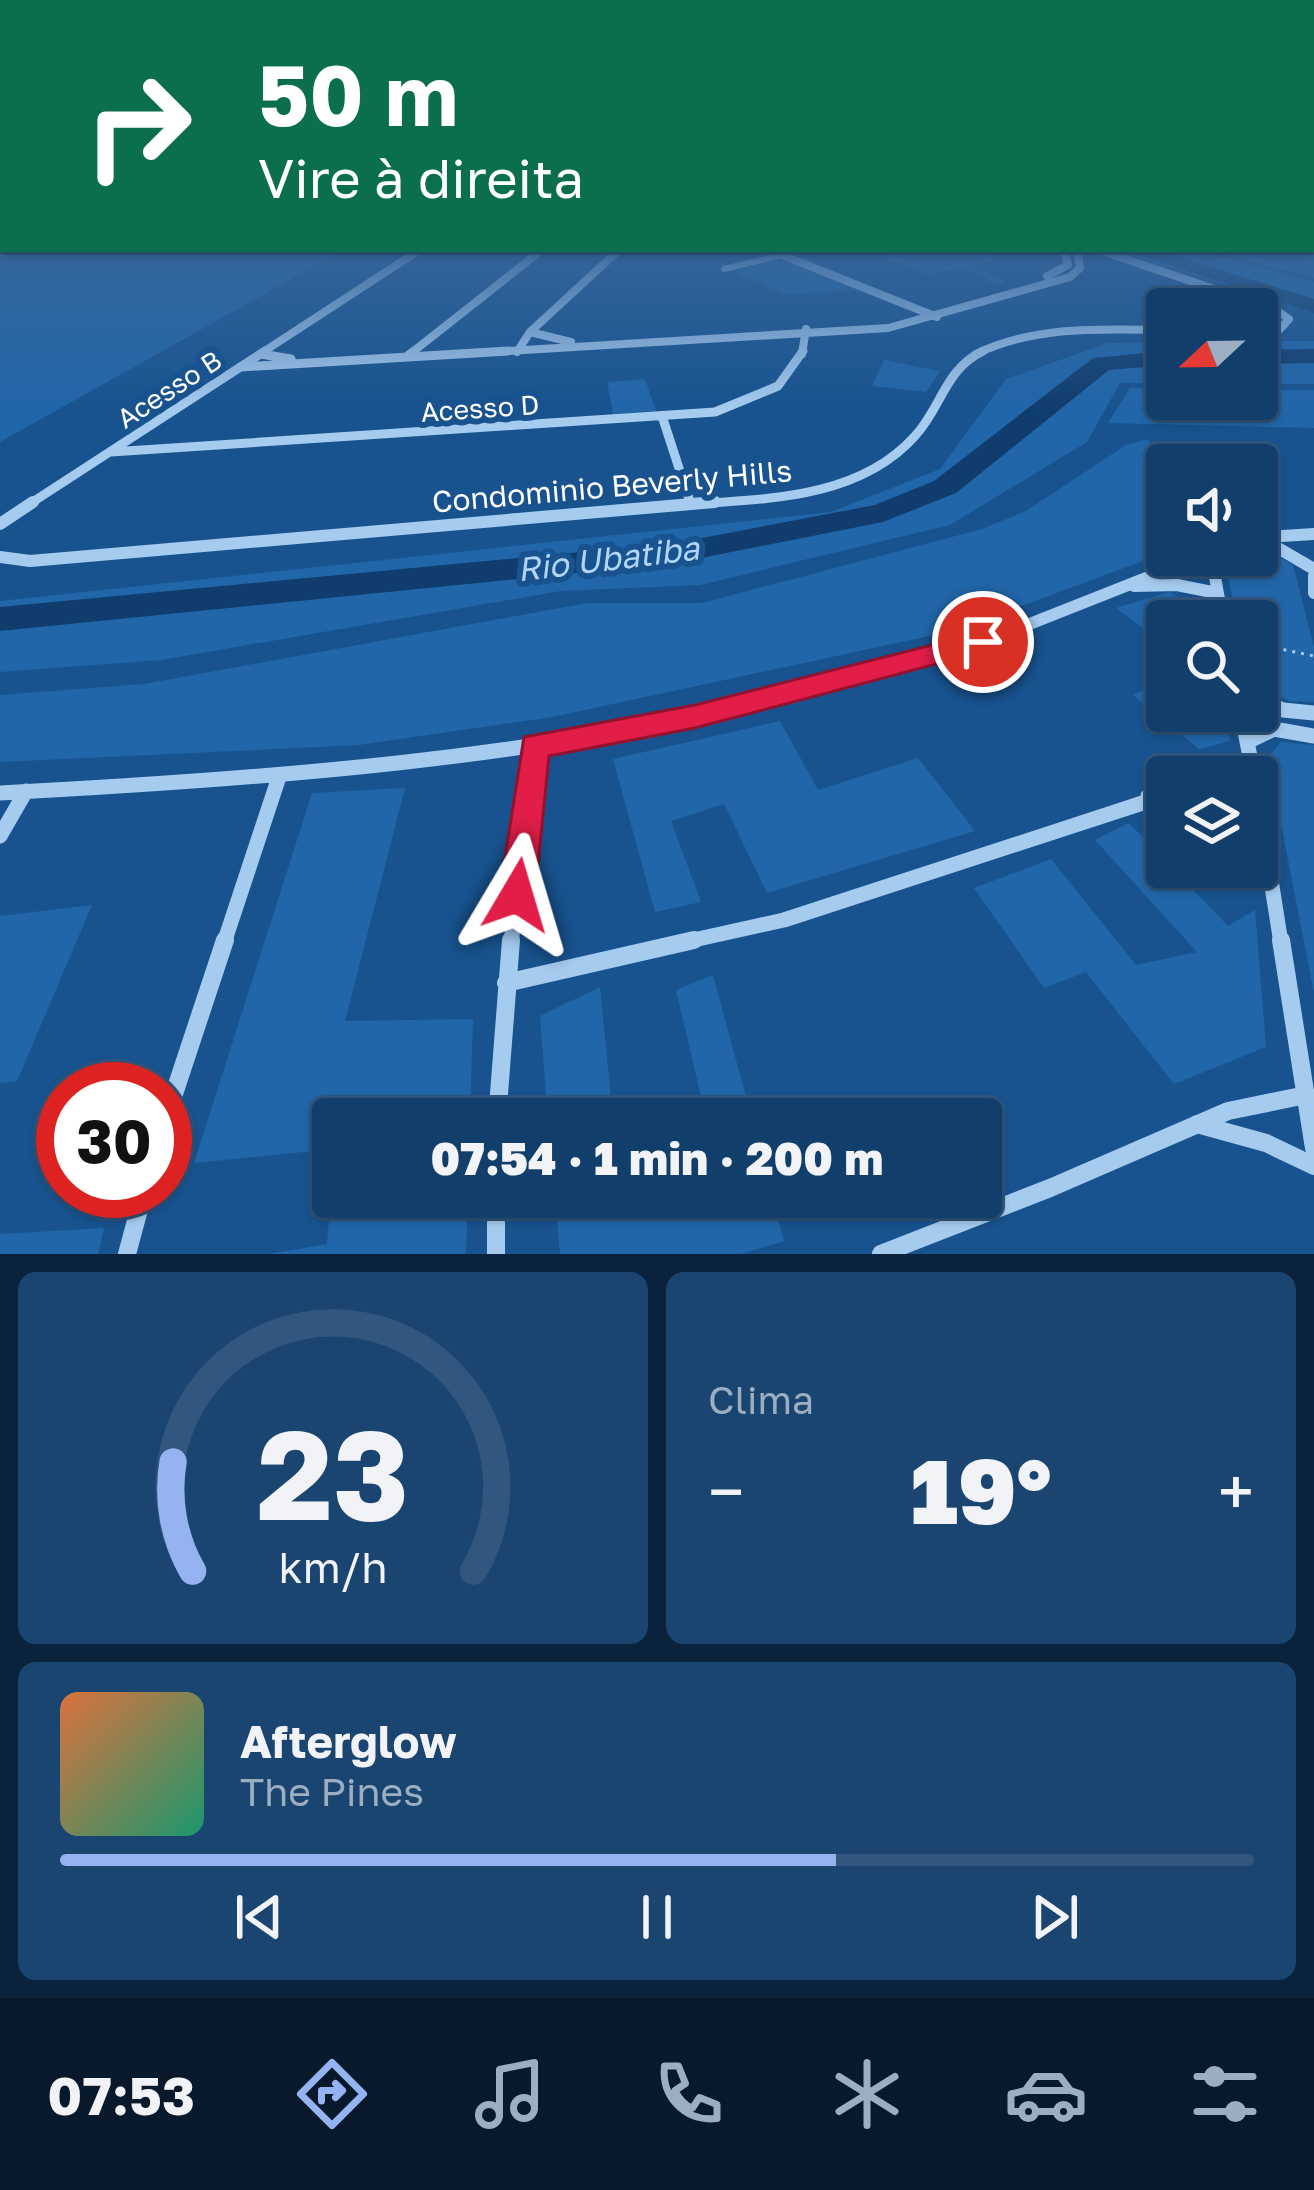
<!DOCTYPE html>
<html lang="pt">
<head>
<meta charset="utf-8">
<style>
  :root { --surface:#123e6b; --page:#1b4571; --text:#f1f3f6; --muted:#9caec1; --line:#31577e; --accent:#95b2f1 }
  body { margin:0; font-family:"Golos Text",sans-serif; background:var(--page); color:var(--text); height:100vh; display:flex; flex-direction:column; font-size:45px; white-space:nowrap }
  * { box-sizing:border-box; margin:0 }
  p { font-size:39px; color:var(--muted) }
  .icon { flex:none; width:66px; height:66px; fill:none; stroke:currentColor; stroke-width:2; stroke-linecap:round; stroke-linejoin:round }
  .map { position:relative; height:1254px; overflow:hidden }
  .details { display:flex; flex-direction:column; gap:18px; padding:18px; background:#0a223b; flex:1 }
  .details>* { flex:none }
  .guide { position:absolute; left:0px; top:0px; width:1314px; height:252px; box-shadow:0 3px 9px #0004,0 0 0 3px var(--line); background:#0b6e4f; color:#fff; overflow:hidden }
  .needle { width:78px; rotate:248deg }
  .controls { position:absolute; left:1146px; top:288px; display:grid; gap:24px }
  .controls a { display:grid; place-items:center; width:132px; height:132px; border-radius:12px; background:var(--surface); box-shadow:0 3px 9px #0004,0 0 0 3px var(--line); font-size:60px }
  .speed { position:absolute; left:36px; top:1062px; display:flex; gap:24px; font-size:60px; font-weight:700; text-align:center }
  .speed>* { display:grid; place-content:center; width:156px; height:156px; border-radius:50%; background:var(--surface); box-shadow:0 3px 9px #0004,0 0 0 3px var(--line); line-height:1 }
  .speed .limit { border:18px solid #d22; background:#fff; color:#111 }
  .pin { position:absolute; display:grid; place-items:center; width:102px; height:102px; color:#fff; margin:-51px; border:6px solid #fff; border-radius:50%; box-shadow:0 3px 12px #0007 }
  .me { position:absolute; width:132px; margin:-66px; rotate:7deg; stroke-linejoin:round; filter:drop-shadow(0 0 9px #0008) }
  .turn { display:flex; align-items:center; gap:42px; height:252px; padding:0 60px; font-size:54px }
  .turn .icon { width:156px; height:156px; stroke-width:2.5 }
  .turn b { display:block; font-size:84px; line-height:102px }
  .big { font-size:90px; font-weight:800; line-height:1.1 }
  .details .widget { flex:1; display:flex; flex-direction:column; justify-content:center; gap:18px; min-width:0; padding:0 42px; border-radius:18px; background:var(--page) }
  .details .dial { align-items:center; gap:0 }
  .dial svg { height:312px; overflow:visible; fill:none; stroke:var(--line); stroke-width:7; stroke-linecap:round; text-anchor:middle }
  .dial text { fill:var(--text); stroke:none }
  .song { display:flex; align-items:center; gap:36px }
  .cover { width:144px; height:144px; border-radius:18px; background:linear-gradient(135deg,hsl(20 70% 55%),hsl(160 70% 35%)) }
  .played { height:12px; border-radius:6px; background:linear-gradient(90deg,var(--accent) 65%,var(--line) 65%) }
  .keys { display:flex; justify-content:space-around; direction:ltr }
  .heat { display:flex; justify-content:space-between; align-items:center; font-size:66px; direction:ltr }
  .details .tiles { flex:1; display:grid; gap:18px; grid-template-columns:1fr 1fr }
  .widget:last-child { grid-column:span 2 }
  .trip { position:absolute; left:312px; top:1098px; width:690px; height:120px; border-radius:12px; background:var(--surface); box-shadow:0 3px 9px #0004,0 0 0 3px var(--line); font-weight:800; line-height:120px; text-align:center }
  .dock { display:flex; height:192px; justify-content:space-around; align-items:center; background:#07192b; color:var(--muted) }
  .dock .icon { width:84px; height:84px }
  .dock .current { color:var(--accent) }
  .dock b { font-size:54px; color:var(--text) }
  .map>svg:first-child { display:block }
  .green { fill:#2166a9 }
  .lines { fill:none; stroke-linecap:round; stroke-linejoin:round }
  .river { fill:#103d6d; fill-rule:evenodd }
  .path { stroke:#a5cbef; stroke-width:3; stroke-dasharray:3 6; stroke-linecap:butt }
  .service { stroke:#a5cbef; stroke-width:6 }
  .minor-far4 { stroke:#a5cbef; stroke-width:8 }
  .minor-far3 { stroke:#a5cbef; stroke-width:9 }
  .minor-far2 { stroke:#a5cbef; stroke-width:12 }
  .minor-far1 { stroke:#a5cbef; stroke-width:15 }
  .minor { stroke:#a5cbef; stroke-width:18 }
  .trunk { fill:#f6faff; fill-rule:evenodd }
  .route { fill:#e11d48; stroke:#92132f; stroke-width:3 }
  .labels { text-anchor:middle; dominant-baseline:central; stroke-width:12; stroke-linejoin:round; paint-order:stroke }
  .far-street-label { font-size:27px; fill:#fff; stroke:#18538f }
  .street-label { font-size:30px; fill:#fff; stroke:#18538f }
  .water-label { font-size:33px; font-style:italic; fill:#b1d5f6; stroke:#18538f }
</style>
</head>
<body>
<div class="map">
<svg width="1314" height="1254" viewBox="0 0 1314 1254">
  <rect width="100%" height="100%" fill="#18538f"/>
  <path class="green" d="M0 233 3 249H345L0 442Z
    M907 249H997L989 261 974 267 1007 281 997 285 964 268 927 274 885 258Z
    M1114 249H1190L1314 282V313Z
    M1207 249H1305L1314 252V278Z
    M783 260 864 290 784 294 738 274 740 269Z
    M1257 341H1314V384H1257Z
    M1167 342V383H1120L1087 442 950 525 700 585 561 591 161 660 0 672V601L831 512 940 469 1006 379 1108 343Z
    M884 360 940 371 926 392 872 386Z
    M645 379 656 411 613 414 607 382Z
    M1130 388 1167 389V399H1257V390H1314V428L1108 423Z
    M1148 439 1169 465 1167 552 957 630 552 717 359 745 0 762V695L144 684 587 603H702L982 529 1026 511 1126 445Z
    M1257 544 1293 565 1314 647V702L1289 701 1257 684V621H1238L1223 555H1257Z
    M1169 592 1200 608 1203 621H1167V646L1116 608Z
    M1167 680V711H1223L1230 741 1199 749 1133 695Z
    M780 721 818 790 918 758 975 831 767 893 724 804 671 821 701 902 655 912 613 759Z
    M1281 742 1314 745V993L1268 757Z
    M405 788 345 1021 473 1019 470 1119H333V1149L194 1163 312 793Z
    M1129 823 1228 926 1255 910 1266 1047 1174 1084 1086 972 1044 988 974 888 1051 859 1136 965 1197 952 1095 840Z
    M92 905 17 1081 0 1083V916Z
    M713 975 752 1119H644L703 1105 676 990Z
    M600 987 613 1119H548L540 1016Z
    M333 1166V1197H468L466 1254H268L327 1244Z
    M555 1197H772L784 1241 741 1254H560Z
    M104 1228 98 1254H0V1234Z"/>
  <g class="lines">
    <path class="river" d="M1121 249H1152L1314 299V313Z
      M1314 349V363L1257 364V350Z
      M1167 351V365L1109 370 956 493 883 522 676 563 0 631V607L676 543 875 505 934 481 1093 358Z"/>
    <path class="path" d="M1257 644 1314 656"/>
    <path class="service" d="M724 269 783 255"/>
    <path class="minor-far4" d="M767 249 937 317
      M1096 249 1276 310 1289 319 1280 329 1257 331
      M1047 276 1068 265 1064 249
      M530 332 571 342
      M517 352 530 332 620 249
      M260 354 421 249
      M410 354 543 249
      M458 354 888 328 1070 277 1080 268 1077 249
      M802 354 806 329
      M976 354C1036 325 1102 329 1167 330"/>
    <path class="minor-far3" d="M261 354 291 359
      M406 357 414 351
      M240 367 508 351
      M662 416 691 505
      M111 452 715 412 778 386 803 351
      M28 505 265 351
      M680 505C760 499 857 501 915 436 942 407 944 370 983 351"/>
    <path class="minor-far2" d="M0 524 33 502
      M1259 537 1314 569
      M1264 537 1314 534
      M1211 555 1223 621
      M0 557 30 561 715 502
      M1314 576V593
      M1134 586 1177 585 1217 593
      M782 698 984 642 1204 555"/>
    <path class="minor-far1" d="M1257 698 1283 710 1314 713
      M1241 711 1254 777
      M1247 742 1274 729 1314 736
      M1181 777H1232
      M1257 792 1281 943
      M0 793C267 779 534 759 795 695
      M1148 796 1167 783
      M0 836 26 791
      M224 943 279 777
      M511 943 535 746
      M680 943 784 920 1167 795"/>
    <path class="minor" d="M1281 940 1314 1148
      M506 983 694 940
      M497 1119 511 940
      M165 1121 225 940
      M1197 1124 1266 1143 1314 1166
      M496 1197V1254
      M127 1254 144 1191
      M881 1254 1050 1188 1228 1111 1306 1095"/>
    <path class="trunk" d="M1311 233H1314V241L1311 240Z"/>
  </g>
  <linearGradient id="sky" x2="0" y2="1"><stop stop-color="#0d2e4f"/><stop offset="0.57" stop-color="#37669b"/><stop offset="1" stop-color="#37669b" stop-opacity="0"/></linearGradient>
  <rect width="1314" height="409" fill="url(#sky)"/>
  <path class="route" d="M983 632 997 642 993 649 695 728 549 756 535 895 529 907 517 911 504 907 499 895 524 737 695 705Z"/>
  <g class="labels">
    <g class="far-street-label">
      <text transform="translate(169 389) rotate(-33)">Acesso B</text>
      <text transform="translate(480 408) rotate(-4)">Acesso D</text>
    </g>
    <g class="street-label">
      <text transform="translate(612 486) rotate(-5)">Condominio Beverly Hills</text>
    </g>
    <g class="water-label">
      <text transform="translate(608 558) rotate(-7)">Rio Ubatiba</text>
    </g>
  </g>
</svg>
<div class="controls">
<a><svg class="needle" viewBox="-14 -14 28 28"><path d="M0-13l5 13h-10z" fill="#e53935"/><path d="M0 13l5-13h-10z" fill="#9caec1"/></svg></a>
<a><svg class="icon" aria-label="sound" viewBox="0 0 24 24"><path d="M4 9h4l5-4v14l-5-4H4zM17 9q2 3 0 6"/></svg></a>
<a><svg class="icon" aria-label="search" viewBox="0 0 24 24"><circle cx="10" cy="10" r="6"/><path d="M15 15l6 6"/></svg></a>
<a><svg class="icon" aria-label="layers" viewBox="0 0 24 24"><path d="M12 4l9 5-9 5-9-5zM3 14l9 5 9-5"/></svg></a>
</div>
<div class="speed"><div class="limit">30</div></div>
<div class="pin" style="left:983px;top:642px;background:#d93025"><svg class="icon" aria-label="arrive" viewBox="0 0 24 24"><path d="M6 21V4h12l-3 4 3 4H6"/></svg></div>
<svg class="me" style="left:517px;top:895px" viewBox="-20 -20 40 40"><path d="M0-17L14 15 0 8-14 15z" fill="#e11d48" stroke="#fff" stroke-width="4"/></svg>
<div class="trip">07:54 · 1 min · 200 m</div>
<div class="guide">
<div class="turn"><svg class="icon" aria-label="right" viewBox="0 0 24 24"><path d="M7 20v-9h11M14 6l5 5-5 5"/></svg><div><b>50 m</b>Vire à direita</div></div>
</div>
</div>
<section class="details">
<div class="tiles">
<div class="widget dial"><svg viewBox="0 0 100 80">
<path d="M14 69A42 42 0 1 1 86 69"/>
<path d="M14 69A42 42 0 0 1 9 41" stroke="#95b2f1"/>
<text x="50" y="56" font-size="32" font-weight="700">23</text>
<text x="50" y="72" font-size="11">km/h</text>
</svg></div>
<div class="widget"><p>Clima</p>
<div class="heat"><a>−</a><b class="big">19°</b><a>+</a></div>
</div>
<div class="widget">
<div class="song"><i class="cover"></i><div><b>Afterglow</b><p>The Pines</p></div></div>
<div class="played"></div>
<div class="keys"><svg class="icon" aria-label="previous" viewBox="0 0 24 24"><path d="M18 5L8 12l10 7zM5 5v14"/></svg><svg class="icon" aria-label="pause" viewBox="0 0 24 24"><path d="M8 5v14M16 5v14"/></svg><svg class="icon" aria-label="next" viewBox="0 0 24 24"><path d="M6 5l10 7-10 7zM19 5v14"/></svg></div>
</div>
</div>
</section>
<nav class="dock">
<b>07:53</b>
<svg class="icon current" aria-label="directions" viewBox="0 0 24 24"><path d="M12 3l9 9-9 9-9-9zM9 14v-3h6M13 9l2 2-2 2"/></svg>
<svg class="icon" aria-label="music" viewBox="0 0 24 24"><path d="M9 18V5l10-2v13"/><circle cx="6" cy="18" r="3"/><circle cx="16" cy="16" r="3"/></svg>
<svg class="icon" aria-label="phone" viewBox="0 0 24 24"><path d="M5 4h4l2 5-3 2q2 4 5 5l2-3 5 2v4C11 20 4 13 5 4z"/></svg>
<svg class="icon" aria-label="climate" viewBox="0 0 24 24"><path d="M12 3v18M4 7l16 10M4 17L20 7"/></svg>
<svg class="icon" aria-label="car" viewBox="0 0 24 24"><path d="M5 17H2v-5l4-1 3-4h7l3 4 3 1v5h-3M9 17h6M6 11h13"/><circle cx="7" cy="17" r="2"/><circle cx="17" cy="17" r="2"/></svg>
<svg class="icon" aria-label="filters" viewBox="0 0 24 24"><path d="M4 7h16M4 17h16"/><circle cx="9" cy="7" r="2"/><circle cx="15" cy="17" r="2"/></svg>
</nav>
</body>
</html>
